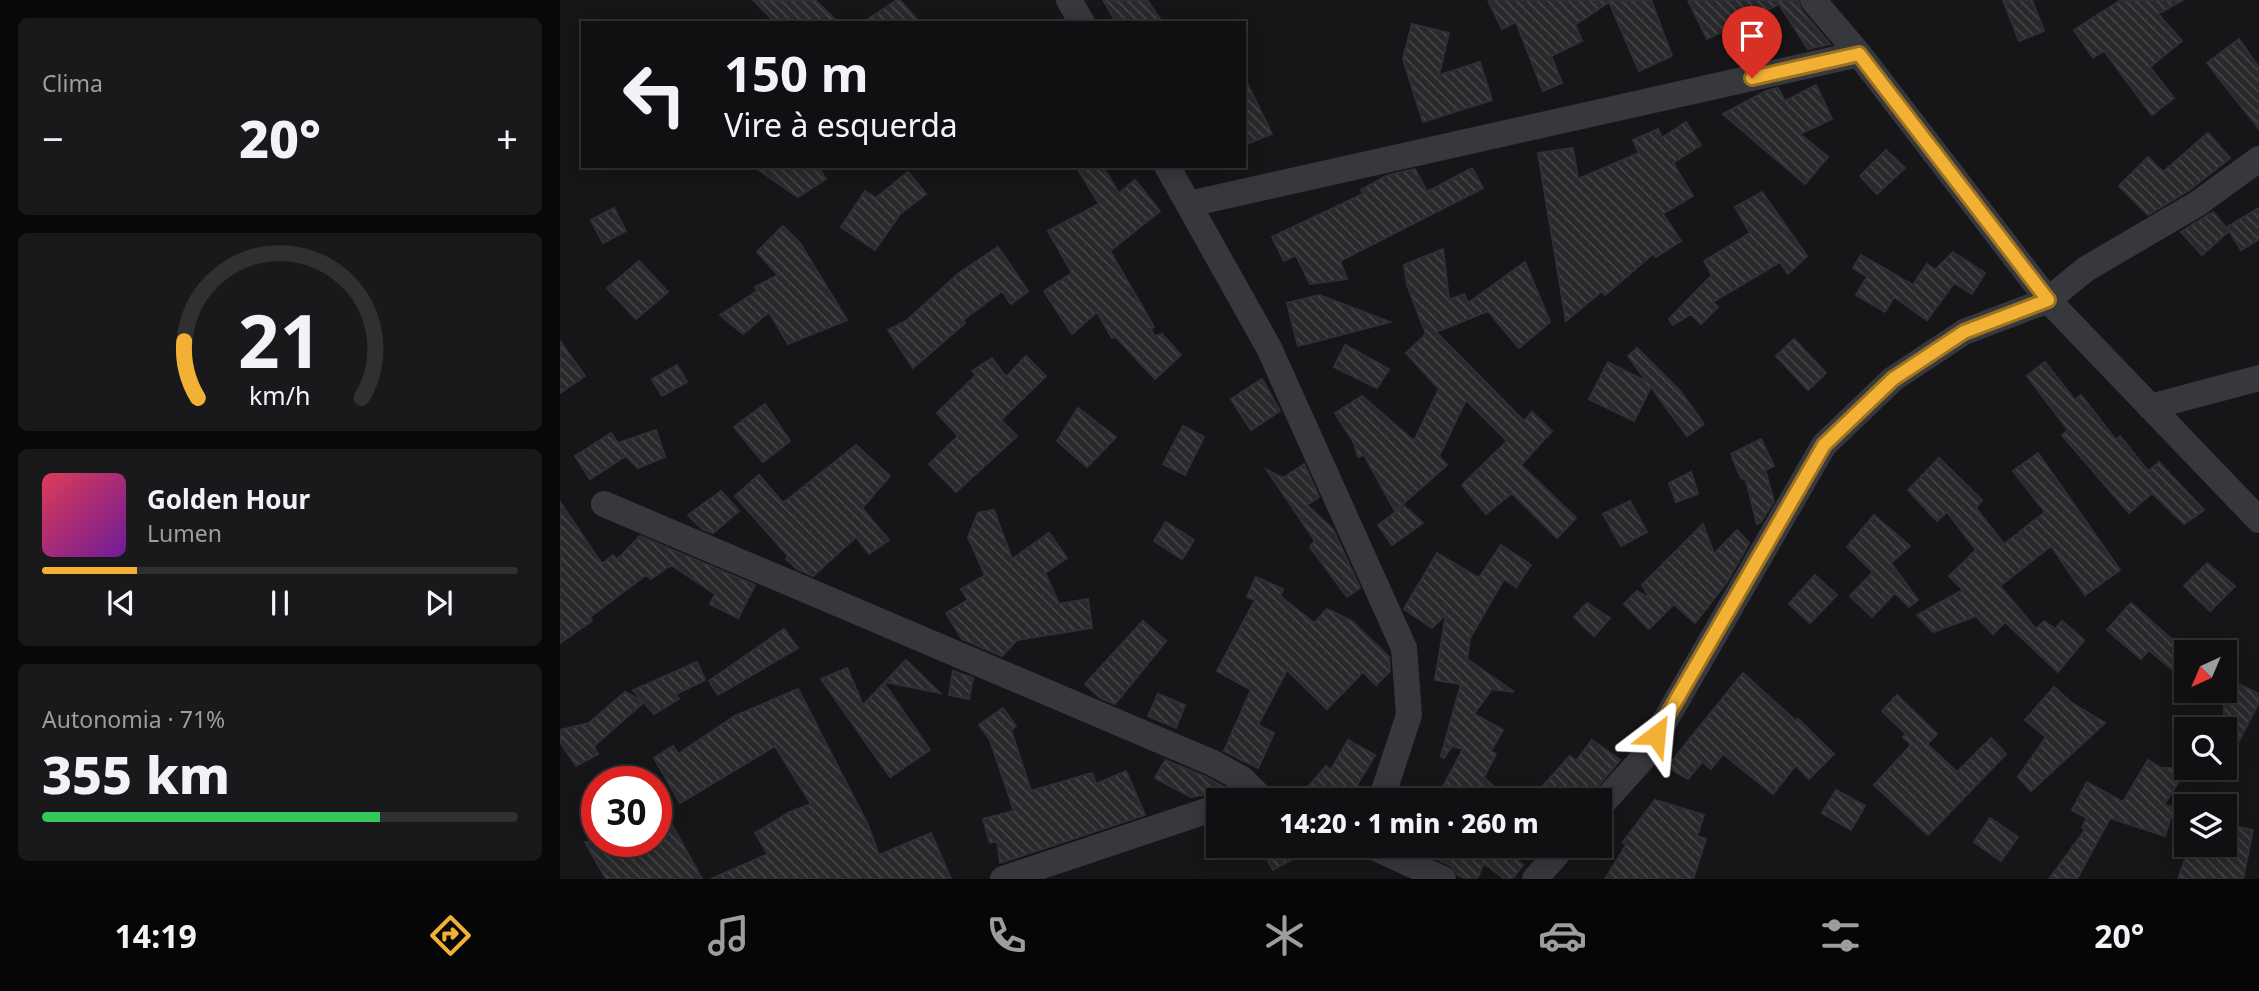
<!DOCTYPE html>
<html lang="pt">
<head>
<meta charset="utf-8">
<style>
  :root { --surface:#101012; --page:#19191b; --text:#f1f3f6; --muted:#9c9d9f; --line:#303032; --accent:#f2b134 }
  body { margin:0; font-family:"Noto Sans",sans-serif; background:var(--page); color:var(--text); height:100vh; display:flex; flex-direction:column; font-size:26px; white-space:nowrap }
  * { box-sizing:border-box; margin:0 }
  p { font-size:23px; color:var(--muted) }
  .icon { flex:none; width:38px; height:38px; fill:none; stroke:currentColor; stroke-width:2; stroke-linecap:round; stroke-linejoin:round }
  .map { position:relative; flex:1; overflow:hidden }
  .side { display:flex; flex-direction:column; gap:18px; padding:18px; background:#09090a; width:560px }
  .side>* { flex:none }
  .banner { position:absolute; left:21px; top:21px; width:665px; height:147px; border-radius:0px; box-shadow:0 4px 18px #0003,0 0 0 2px var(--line); background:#101012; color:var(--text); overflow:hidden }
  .needle { width:46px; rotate:224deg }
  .buttons { position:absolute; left:1614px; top:640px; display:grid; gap:14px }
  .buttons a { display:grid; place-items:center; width:63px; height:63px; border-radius:0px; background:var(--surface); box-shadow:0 4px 18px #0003,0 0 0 2px var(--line); font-size:35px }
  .speed { position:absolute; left:21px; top:766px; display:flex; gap:14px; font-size:35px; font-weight:700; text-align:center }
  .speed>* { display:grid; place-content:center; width:91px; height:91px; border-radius:50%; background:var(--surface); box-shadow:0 4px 18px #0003,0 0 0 2px var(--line); line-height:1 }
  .speed .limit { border:10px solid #d22; background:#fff; color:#111 }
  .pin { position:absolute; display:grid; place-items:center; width:60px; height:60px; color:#fff; margin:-72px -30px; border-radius:50% 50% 50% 0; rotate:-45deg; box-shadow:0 0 7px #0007 }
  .pin .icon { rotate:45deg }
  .me { position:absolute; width:77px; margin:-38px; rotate:29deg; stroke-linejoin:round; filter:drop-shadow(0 0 5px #0008) }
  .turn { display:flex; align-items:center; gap:24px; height:147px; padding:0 28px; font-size:32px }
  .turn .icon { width:91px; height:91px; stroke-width:2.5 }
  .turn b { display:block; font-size:49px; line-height:60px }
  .big { font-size:52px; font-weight:800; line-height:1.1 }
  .side .widget { flex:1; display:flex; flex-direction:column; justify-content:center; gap:10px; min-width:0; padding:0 24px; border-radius:10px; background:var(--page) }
  .side .dial { align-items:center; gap:0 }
  .dial svg { height:182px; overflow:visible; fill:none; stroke:var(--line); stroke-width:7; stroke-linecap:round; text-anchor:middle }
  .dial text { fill:var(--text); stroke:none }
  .song { display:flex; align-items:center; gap:21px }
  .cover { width:84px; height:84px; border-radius:10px; background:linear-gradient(135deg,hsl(350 70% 55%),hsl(280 70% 35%)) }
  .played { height:7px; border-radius:4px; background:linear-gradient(90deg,var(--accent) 20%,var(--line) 20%) }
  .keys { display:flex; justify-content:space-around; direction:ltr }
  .heat { display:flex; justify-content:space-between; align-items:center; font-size:38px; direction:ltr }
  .charge { height:10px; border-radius:5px; background:linear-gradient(90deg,#34c759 71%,var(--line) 0) }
  .trip { position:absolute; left:646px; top:788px; width:406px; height:70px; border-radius:0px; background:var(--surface); box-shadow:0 4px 18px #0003,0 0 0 2px var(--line); font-weight:800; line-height:70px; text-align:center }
  .tabs { display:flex; height:112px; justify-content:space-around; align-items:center; background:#060607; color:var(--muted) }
  .tabs .icon { width:49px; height:49px }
  .tabs .selected { color:var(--accent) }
  .tabs b { font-size:32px; color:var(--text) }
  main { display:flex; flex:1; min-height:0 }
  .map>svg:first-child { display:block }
  .building { fill:url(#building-back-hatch); stroke:#303034; stroke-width:2 }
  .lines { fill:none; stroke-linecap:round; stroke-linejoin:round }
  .minor { stroke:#37383d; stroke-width:26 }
  .route-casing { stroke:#9d7322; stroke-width:18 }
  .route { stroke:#f2b134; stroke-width:12 }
</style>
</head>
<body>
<main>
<section class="side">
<div class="widget"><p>Clima</p>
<div class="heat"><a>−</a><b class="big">20°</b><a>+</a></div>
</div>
<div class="widget dial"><svg viewBox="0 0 100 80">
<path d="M14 69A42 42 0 1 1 86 69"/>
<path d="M14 69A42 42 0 0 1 8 44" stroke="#f2b134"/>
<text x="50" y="56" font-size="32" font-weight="700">21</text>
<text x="50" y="72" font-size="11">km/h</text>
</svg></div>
<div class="widget">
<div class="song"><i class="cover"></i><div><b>Golden Hour</b><p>Lumen</p></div></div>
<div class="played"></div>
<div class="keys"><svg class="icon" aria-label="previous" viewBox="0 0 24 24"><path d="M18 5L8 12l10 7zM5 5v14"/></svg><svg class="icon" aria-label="pause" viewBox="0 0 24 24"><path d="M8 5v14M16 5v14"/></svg><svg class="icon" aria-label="next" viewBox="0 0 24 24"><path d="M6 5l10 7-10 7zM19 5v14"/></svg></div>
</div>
<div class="widget"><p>Autonomia · 71%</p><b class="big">355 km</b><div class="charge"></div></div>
</section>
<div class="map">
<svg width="1699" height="879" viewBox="0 0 1699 879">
  <defs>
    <pattern id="building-back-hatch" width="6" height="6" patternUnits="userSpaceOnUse" patternTransform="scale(1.75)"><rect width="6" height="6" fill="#29292c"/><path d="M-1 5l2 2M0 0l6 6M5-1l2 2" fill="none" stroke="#454548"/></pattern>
  </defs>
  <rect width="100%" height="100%" fill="#161618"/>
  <path class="building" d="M193 0H255L279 23H216Z
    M337 0H340L360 23H302Z
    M543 0H587L603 23H557Z
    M928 0H1091L1112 56 1079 71 1049 2 1015 25 1022 41 991 56 1002 83 983 91 956 22 942 29Z
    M1128 0H1238L1241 10 1270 44 1248 49 1219 4 1147 39Z
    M1443 0H1472L1484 31 1459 41Z
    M1561 0H1623L1598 14 1622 41 1590 67 1614 98 1592 115 1544 51 1533 58 1514 30Z
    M852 24 889 33 879 75 920 62 932 100 863 122 843 59Z
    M1679 39 1699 68V129L1647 63Z
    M684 77 712 134 684 145Z
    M1256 85 1272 119 1240 134 1268 157 1245 184 1163 114 1206 91 1218 88 1225 101Z
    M1126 122 1141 145 1113 163 1133 196 1103 214 1121 241 1096 257 1093 254 1045 295 1042 291 1006 321 978 153 1013 148 1018 179 1079 153 1073 140 1098 129 1102 138Z
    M1648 133 1670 158 1628 191 1588 215 1559 186 1588 157 1603 172Z
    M1326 150 1345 168 1317 194 1300 176Z
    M193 166H257L266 179 238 197Z
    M516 166H542L559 193 575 180 600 211 550 251 594 327 591 329 594 336 602 334 621 355 595 379 556 337 552 338 537 312 512 334 484 291 512 273 488 231 539 204Z
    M912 168 923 188 780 261 787 279 750 284 736 255 724 261 712 237 803 194 801 190 826 176 855 169 867 192Z
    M348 172 366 194 340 214 315 250 281 227 305 191 316 198Z
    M1202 192 1247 256 1228 274 1220 262 1153 302 1158 307 1141 324 1131 314 1113 325 1109 319 1152 275 1144 261 1190 233 1175 207Z
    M54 208 66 231 43 243 31 220Z
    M1699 208V239L1681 250 1667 227Z
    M1653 212 1669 231 1642 255 1621 232Z
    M223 226 240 243 287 320 228 344 209 312 183 334 160 315 197 291 195 287 218 275 197 252Z
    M438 247 468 291 451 304 442 291 403 320 405 323 353 368 328 330 346 321 399 273Z
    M883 249 889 300 904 294 908 303 965 262 990 322 959 348 928 311 876 332 964 421 972 412 992 431 961 465 1016 518 997 538 952 493 926 514 902 485 947 441 906 400 879 456 887 465 835 511 804 455 798 457 794 443 775 413 802 396 854 441 879 389 846 353 866 334 847 285 844 265Z
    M1393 252 1425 273 1412 294 1394 283 1367 320 1334 297 1325 312 1296 295 1307 277 1293 268 1301 255 1353 285 1367 264 1375 270Z
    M79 261 108 292 76 319 47 288Z
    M759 295 830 322 738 346 727 303Z
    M1234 339 1266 373 1248 390 1216 356Z
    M0 341 25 376 0 393Z
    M785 345 829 369 817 388 774 367Z
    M1077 348 1121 392 1144 424 1127 436 1091 387 1074 421 1029 399 1048 362 1087 382 1068 356Z
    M466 356 486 376 441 420 457 436 396 492 369 464 398 436 377 413 416 375 412 371 432 358 446 377Z
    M1485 362 1515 400 1521 395 1556 440 1560 436 1588 471 1599 462 1644 510 1624 524 1592 493 1569 513 1502 435 1508 430 1467 376Z
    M117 365 127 382 102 396 92 379Z
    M702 379 720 411 691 430 671 399Z
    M205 404 230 441 203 462 174 427Z
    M518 408 556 437 527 467 497 441Z
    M623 426 644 437 625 475 603 464Z
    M96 430 105 457 78 468 66 456 30 479 15 456 51 433 58 443Z
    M1201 439 1214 466 1205 470 1214 501 1201 522 1197 524 1186 480 1181 478 1171 454Z
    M296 445 330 476 302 508 329 540 309 554 296 537 253 576 237 569 226 559 228 556 175 496 199 475 223 503Z
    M1478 453 1560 570 1525 595 1491 546 1440 586 1476 629 1484 621 1495 629 1502 621 1524 640 1498 672 1445 622 1433 634 1416 616 1373 632 1357 615 1403 590 1389 576 1416 550 1387 512 1377 521 1348 490 1379 458 1422 500 1416 508 1444 544 1457 534 1462 539 1459 532 1485 512 1453 471Z
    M744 464 759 497 747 505 773 529 800 588 787 597 750 547 755 541 707 470 723 478Z
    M1131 472 1138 494 1116 502 1109 483Z
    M161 491 179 511 153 533 142 529 128 515Z
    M1070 501 1087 532 1061 546 1043 514Z
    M0 502 42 564 53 555 57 560 80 536 195 585 178 618 150 604 155 594 111 565 91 579 86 575 30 617 32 621 0 643Z
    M844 506 863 523 832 545 818 525Z
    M434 510 452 559 489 533 507 558 485 573 499 604 528 599 532 628 457 640 442 656 402 639 386 613 408 600 401 589 425 575 408 537 418 513Z
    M1314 515 1350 546 1331 563 1358 600 1349 607 1335 593 1312 617 1290 596 1313 572 1287 547Z
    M606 522 634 540 622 559 594 541Z
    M1143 524 1154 554 1177 530 1189 543 1167 582 1135 623 1114 604 1089 629 1064 604 1077 591 1090 599 1082 585Z
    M941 545 971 565 956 587 944 579 910 638 907 659 954 692 932 689 914 714 943 730 931 751 936 754 924 777 947 800H876L903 749 892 746 884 758 881 756 901 684 875 680 886 614 872 628 844 609 877 553 919 578Z
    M1647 563 1675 586 1650 611 1624 586Z
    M1255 575 1277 595 1250 623 1229 604Z
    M696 577 723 589 720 596 754 623 767 609 792 621 829 657 830 671 816 685 803 672 767 709 727 670 698 725 714 733 698 768 664 751 691 690 657 671 695 600 687 597Z
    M1027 603 1050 618 1034 636 1014 617Z
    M1571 603 1627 653 1614 671 1589 650 1581 659 1547 630Z
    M583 621 606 641 555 704 540 698 525 684Z
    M224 629 238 648 158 695 149 681Z
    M346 660 380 693 325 682Z
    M137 662 145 680 116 694 119 699 94 714 73 690Z
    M287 668 303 705 324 683 370 750 330 777 261 679Z
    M393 671 413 678 409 699 389 695Z
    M1183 673 1236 721 1238 719 1274 754 1249 779 1236 765 1213 794 1163 754 1151 769 1142 762 1128 779 1107 767Z
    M1669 679 1699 694V702L1664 770V705L1658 702Z
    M1494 687 1512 703 1545 723 1471 791 1458 777 1486 737 1465 720Z
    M238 689 307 823 319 855 371 833 391 879H151L208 854 195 833 230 812 251 804 215 746 120 803 94 758 113 746 118 754 175 716Z
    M65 692 84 702 34 746 38 754 16 766 0 742V730L29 723Z
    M598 694 625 705 616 728 588 716Z
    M1337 695 1377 734 1367 744 1397 772 1431 738 1446 754 1368 835 1314 785 1351 745 1343 737 1346 734 1322 711Z
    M443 708 456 726 451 730 471 791 532 773 536 784 566 771 585 815 440 863 437 841 430 843 423 819 454 811 430 740 419 725Z
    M788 740 815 755 797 785 807 793 806 800H763L748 787 766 766 771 770Z
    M1032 740 1060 760 1026 800H970L1010 756 1016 761Z
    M605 760 646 777 671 791 668 795 660 792 631 797 595 778Z
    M1588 760 1601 768H1627L1604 805 1614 808 1605 836 1550 818 1517 879H1489L1525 830 1522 828 1527 818 1512 810 1527 782 1563 802Z
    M1276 790 1305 806 1291 830 1262 813Z
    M96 796 142 879H46L25 842H96Z
    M1095 800 1144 815 1137 836 1146 839 1133 879H1045L1066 845 1063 842Z
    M1430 818 1458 837 1441 861 1414 842Z
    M1664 824 1693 830 1683 879H1618L1630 845H1664Z
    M699 845H758L713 870Z
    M878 845H938L963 865 952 879H944L924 863 917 879H907L898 875 890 865 873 857Z"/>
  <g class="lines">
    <path class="minor" d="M509 0 522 23
      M1253 0 1299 54 1488 300 1699 520
      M607 166 709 348 844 648 849 715 821 800
      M629 204 1299 54
      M1590 407 1699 378
      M44 504 653 763 682 779 701 798
      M1040 806 1084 757 1264 445 1333 379 1404 332 1488 300 1526 269 1637 204 1699 159
      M809 845 883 879
      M443 879 658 807
      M975 879 1005 845"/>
  </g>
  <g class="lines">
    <g class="route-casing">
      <path id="route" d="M1096 735 1264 445 1333 379 1404 332 1488 300 1299 54 1192 78"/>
    </g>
    <use href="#route" class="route"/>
  </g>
</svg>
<div class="buttons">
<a><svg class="needle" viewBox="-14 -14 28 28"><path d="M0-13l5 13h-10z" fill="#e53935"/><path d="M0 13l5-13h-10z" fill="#9c9d9f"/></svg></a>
<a><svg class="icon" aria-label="search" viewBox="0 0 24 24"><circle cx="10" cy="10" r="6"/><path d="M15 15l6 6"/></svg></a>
<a><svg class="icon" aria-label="layers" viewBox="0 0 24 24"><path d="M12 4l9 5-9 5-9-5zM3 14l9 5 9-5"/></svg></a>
</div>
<div class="speed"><div class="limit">30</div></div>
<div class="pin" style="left:1192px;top:78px;background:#d93025"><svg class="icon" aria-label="arrive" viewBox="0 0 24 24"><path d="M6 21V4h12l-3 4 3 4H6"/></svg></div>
<svg class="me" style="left:1096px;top:735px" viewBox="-20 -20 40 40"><path d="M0-17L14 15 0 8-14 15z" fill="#f2b134" stroke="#fff" stroke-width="4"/></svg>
<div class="trip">14:20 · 1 min · 260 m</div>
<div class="banner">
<div class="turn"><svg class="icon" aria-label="left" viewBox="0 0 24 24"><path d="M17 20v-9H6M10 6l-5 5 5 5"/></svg><div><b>150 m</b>Vire à esquerda</div></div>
</div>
</div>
</main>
<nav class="tabs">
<b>14:19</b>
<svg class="icon selected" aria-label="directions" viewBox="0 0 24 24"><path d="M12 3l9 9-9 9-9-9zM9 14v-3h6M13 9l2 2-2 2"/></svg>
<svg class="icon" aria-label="music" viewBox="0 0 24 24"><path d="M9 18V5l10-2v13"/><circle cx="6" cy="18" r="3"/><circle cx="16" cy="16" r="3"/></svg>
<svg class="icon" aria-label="phone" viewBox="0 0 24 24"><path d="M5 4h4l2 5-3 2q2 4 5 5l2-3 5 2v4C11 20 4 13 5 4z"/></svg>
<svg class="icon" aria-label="climate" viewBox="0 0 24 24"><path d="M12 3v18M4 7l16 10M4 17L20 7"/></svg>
<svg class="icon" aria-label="car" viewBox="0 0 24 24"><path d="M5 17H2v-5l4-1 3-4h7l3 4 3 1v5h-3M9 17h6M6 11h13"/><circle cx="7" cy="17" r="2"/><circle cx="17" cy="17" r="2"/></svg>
<svg class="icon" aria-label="filters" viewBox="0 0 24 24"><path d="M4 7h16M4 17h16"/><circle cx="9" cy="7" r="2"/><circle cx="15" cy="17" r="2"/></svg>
<b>20°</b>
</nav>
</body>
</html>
